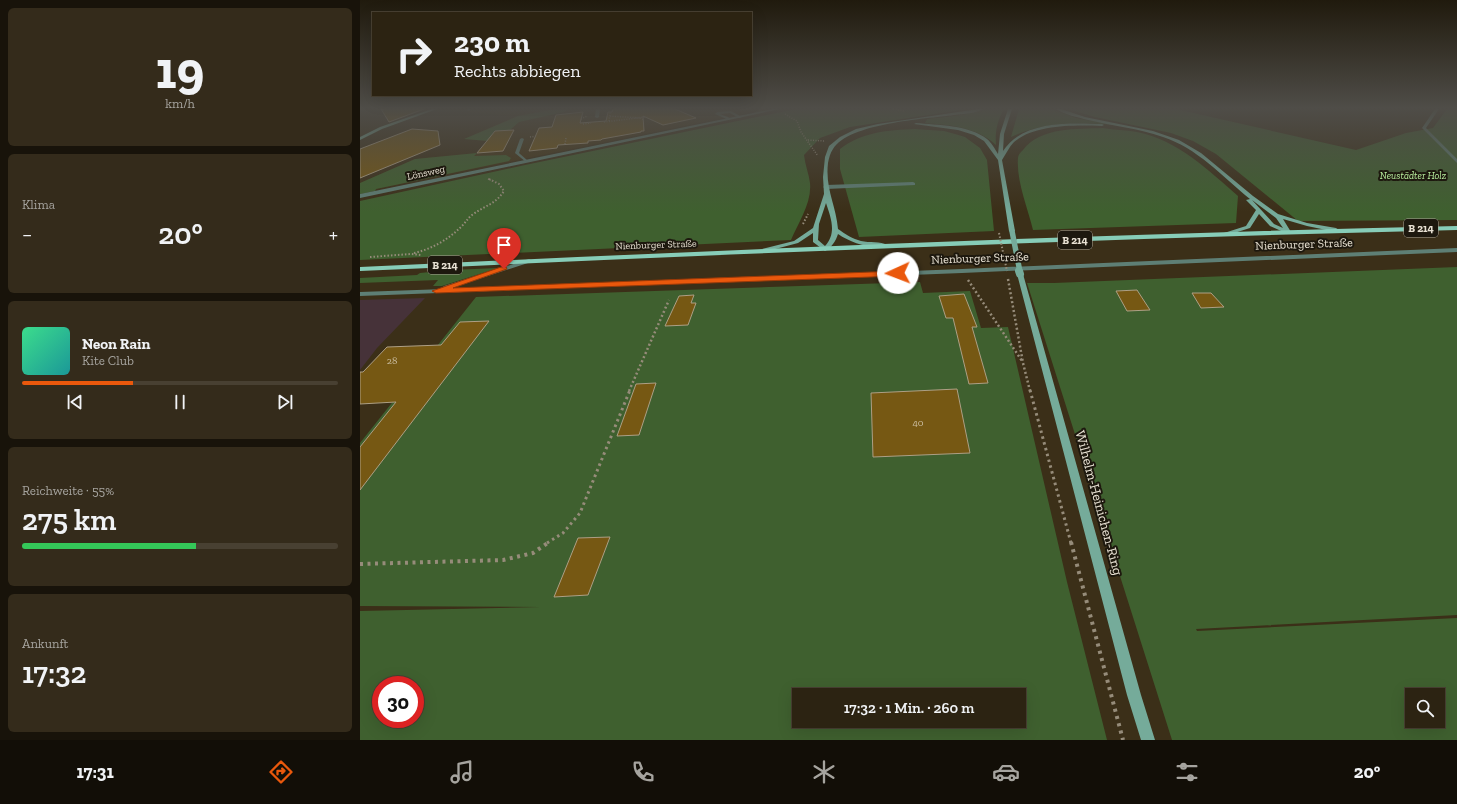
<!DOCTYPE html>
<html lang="de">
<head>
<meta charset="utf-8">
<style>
  :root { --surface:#2c2312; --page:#342b1b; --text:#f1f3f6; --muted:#a6a49f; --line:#484032; --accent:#ea580c }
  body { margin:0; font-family:"Zilla Slab",serif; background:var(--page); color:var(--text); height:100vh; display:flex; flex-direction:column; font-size:15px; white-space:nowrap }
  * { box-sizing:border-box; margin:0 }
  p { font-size:13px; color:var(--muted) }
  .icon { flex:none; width:22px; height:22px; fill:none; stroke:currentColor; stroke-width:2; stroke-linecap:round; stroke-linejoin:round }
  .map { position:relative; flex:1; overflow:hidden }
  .sheet { display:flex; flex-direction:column; gap:8px; padding:8px; background:#18130a; width:360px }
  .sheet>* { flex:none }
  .hud { position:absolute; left:12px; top:12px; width:380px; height:84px; border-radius:0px; box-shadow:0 4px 16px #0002,0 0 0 1px var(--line); background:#2c2312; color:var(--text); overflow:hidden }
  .buttons { position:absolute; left:1045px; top:688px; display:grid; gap:8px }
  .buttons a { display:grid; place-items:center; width:40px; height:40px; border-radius:0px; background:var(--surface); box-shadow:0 4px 16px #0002,0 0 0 1px var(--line); font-size:20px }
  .speed { position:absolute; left:12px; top:676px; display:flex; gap:8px; font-size:20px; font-weight:700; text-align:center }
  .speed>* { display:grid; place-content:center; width:52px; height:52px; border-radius:50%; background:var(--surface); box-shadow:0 4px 16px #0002,0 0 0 1px var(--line); line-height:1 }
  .speed .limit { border:6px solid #d22; background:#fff; color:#111 }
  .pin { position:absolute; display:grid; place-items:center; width:34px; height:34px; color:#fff; margin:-41px -17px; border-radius:50% 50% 50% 0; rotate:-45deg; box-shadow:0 0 4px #0007 }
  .pin .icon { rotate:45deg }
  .me { position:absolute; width:44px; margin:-22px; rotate:268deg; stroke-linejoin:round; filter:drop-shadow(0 0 3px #0008) }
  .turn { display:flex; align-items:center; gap:14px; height:84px; padding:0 16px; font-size:18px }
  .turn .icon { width:52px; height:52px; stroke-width:2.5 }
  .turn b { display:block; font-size:28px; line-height:34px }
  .big { font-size:30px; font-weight:600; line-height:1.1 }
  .sheet .tile { flex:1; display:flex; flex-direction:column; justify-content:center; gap:6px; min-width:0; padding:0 14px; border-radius:6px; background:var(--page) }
  .sheet .dial { align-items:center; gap:0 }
  .dial b { font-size:52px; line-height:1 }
  .song { display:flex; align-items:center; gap:12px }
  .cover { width:48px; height:48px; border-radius:6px; background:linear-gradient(135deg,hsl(150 70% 55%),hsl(180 70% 35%)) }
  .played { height:4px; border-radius:2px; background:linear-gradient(90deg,var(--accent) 35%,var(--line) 35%) }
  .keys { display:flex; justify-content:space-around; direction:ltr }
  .heat { display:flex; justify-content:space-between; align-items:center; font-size:22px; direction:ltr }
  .charge { height:6px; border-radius:3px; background:linear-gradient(90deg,#34c759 55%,var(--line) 0) }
  .trip { position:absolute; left:432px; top:688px; width:234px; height:40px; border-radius:0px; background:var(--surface); box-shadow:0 4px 16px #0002,0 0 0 1px var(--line); font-weight:600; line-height:40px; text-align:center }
  .dock { display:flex; height:64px; justify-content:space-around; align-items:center; background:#120e07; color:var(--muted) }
  .dock .icon { width:28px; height:28px }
  .dock .current { color:var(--accent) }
  .dock b { font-size:18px; color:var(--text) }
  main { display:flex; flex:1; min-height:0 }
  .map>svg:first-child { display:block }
  .commercial { fill:#463239 }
  .built { fill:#443516 }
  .green { fill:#3f602f; fill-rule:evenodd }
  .building { fill:#765813; stroke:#ad9f85 }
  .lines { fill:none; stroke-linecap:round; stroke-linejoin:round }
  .path-far4 { stroke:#968c7a; stroke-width:1.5; stroke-dasharray:1 1.5; stroke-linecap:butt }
  .path-far3 { stroke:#968c7a; stroke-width:2; stroke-dasharray:1.5 2; stroke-linecap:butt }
  .path-far2 { stroke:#968c7a; stroke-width:2.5; stroke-dasharray:2 2.5; stroke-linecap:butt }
  .path-far1 { stroke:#968c7a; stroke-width:3; stroke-dasharray:2.5 3.5; stroke-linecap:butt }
  .path { stroke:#968c7a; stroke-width:4; stroke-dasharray:3 4.5; stroke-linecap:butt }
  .lane { fill:#5e7f75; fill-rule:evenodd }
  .street { fill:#5e7f75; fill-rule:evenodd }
  .secondary { fill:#75ab9a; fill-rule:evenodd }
  .primary { fill:#87cdb8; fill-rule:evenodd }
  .path-bridge { stroke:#968c7a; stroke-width:2; stroke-dasharray:1.5 2; stroke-linecap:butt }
  .secondary-bridge-far1 { stroke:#75ab9a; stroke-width:5.5 }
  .secondary-bridge { stroke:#75ab9a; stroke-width:8 }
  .route { fill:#ea580c; stroke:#983908 }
  .labels { text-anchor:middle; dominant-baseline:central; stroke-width:4; stroke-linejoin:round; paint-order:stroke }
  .far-street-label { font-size:10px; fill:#e8e1d3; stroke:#1d180e }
  .far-park-label { font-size:10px; font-style:italic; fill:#baf1a0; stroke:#1d180e }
  .number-label { font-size:10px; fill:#ccbfa3 }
  .shield { fill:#1d180e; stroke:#aba598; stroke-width:1 }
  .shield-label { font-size:11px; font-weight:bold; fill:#e8e1d3 }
  .street-label { font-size:12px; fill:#e8e1d3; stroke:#1d180e }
  .near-street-label { font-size:14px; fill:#e8e1d3; stroke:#1d180e }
</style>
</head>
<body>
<main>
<section class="sheet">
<div class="tile dial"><b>19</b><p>km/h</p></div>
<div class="tile"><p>Klima</p>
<div class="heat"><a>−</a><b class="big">20°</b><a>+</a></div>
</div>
<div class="tile">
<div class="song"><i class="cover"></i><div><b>Neon Rain</b><p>Kite Club</p></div></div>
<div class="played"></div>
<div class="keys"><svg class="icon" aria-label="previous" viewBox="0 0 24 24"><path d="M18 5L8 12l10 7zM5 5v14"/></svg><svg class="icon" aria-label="pause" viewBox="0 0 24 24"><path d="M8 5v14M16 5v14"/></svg><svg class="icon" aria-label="next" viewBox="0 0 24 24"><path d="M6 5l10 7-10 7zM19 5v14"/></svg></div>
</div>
<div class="tile"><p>Reichweite · 55%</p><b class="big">275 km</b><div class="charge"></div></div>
<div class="tile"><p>Ankunft</p><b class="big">17:32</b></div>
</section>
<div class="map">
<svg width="1097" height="740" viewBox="0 0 1097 740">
  <rect width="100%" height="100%" fill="#3b2f18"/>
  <path class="commercial" d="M65 298 17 348 0 370V300Z"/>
  <path class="built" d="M112 109H406L16 189 15 191 0 194V183L55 159 117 153 128 141 104 139 157 116 107 112Z"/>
  <path class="green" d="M196 109H208L204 112 159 122 150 130 135 132 128 141 104 139 158 116Z
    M436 109H607L490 127 460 138 444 155C445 165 449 174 450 183 452 203 438 223 431 240L0 260V201L165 165Z
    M628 109H644C637 121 635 132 636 145 617 127 590 125 565 123L567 119 601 115Z
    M659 109H692L716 118 755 125C718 122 686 121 651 137Z
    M708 109H816L996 150 1046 133 1073 128 1087 109H1097V220L938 221 856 154 833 141 811 133 735 117Z
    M743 128C754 130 766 130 777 132 818 140 848 170 878 196L876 223 673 230C668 209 656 180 658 158 658 155 660 153 663 150 680 127 717 129 743 128Z
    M555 129 584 131 595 134 605 137 620 148 627 160 634 231 499 237 480 169V149C502 132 528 130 555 129Z
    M117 153 114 156 146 155 151 158 149 161 16 189 15 191 0 194V183L55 159Z
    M1097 267V615L836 629 837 631 1097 618V740H812L667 283H694ZM1052 695H1078V721H1052Z
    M138 268 82 286H73L78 280 0 283V278L57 275 60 273 91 270Z
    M560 282 563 293 610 291 621 328 648 327 707 582 747 740H0V611L181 607 0 606V443L116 297ZM21 685H55V719H21ZM439 695H659V721H439Z"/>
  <path class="building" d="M21 109H64L29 122Z
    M253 109H315L336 118 303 125 283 116 284 131H281V132L242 139 241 140 228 141V143L198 145 197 148 169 151 179 128 192 127 196 115 223 112 220 123 246 121 248 112H252Z
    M52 129 78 131 80 145 0 178V149Z
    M154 130 143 151 117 153 135 131Z
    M777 290 790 310 767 311 756 291Z
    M832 293H851L864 307 841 308Z
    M604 294 617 327H612L628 383 609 384 593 318H586L579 296Z
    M334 295 331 303H336L328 325 305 326 319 296Z
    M129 321 0 490V447L36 402 0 404V372H3L27 347 81 345 100 322Z
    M296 383 279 435 257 436 276 384Z
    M597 389 610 453 513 457 511 393Z
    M250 537 228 595 194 597 218 538Z"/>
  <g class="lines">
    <path class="path-far4" d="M533 109 544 111
      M425 114 437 121 441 132 458 156
      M250 116 280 118 284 120
      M221 119 227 116
      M249 121 250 113
      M244 122 285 117
      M223 124 231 123
      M170 137 177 136
      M448 140 464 141
      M205 144 206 138
      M128 179 131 180"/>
    <path class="path-far3" d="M443 224 448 214
      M54 253C72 249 89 239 102 226 106 222 108 218 112 215 124 206 136 204 144 191L139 184 129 179
      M10 257 51 254 61 255"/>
    <path class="path-far2" d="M648 279 663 363 670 391
      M608 280 662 361
      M269 391 309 300"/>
    <path class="path-far1" d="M670 390 711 543
      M187 543 203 533 220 513 270 390"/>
    <path class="path" d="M711 542 763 740
      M0 564 143 560 173 553 189 542"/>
    <path class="lane" d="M107 109H112L108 111Z
      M236 109H240L239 117 237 118 235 117Z
      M1075 109H1079L1066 128 1097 159V163L1062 128Z
      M371 111 382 117 379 118 370 113 360 114 370 118 369 120 355 114 357 112Z
      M162 138 164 139 159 153 168 161 166 162 155 153 160 139Z
      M553 182 555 183V185L466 189 463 187 466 185Z"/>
    <path class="street" d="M413 109H420L0 198V194Z
      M1097 248V252L602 273 0 296V292L85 289 83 287 84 286 169 259 171 260V262L88 289 602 269Z"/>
    <path class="secondary" d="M72 109H77L22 129 0 140V137L20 127Z
      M618 109H624C616 113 604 114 594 115 565 119 489 123 473 149 470 153 469 158 468 163 465 189 476 205 478 229 485 234 493 239 501 241 509 243 521 241 527 245L526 246C510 249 491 243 478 234 476 241 471 248 465 251L453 242V233L438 243 400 253 397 251 398 250 434 241 453 228 464 194 463 177 465 157 469 146 480 137 496 129 518 124ZM466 203C471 218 477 233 465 246L458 240 459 224Z
      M648 109H652L644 134 643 151C663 120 710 123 742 124L744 125 742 126C716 125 675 124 654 142 649 147 646 154 642 160L655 231 652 233 649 231 638 160 624 141 614 135 598 130 554 124 556 123C577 125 610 125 627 139 631 142 635 149 638 154L640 134Z
      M696 109H701L725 117 793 131 819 140 841 153 893 196 918 214 947 223 976 228 979 230 976 232 947 226 923 219 931 232 928 234 910 226 899 214 890 228 868 235H864V233L886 226 896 210 886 200 890 199C862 176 837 148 803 137 778 128 753 126 728 120 717 117 705 115 696 109ZM892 200 916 218 923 228 914 224Z
      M660 272 663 274 781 695 795 740H781L767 695 657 274Z"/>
    <path class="primary" d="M1097 226V230C731 239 366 254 0 271V267C366 250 731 234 1097 226Z"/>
    <path class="path-bridge" d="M639 233 647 271"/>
    <path class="secondary-bridge-far1" d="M652 231 660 272"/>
    <path class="secondary-bridge" d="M659 271 660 274"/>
  </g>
  <linearGradient id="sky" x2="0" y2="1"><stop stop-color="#201a0d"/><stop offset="0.51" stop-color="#4f4d48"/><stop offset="1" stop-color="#4f4d48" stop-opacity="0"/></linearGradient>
  <rect width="1097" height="212" fill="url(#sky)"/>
  <path class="route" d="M141 267H146L147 269 93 288 538 271 542 273 538 276 76 293 72 291Z"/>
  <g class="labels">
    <g class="far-street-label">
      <text transform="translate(66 173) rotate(-12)">Lönsweg</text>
      <text transform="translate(296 245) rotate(-2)">Nienburger Straße</text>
    </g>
    <g class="far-park-label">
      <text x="1053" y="176">Neustädter Holz</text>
    </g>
    <g class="number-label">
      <text x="32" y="361">28</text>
      <text x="558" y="423">40</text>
    </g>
    <g class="shield">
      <rect x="1044" y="219" width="34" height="18" rx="3"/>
      <rect x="698" y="231" width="34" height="18" rx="3"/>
      <rect x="68" y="256" width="34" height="18" rx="3"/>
    </g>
    <g class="shield-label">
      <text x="1061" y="228">B 214</text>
      <text x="715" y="240">B 214</text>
      <text x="85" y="265">B 214</text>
    </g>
    <g class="street-label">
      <text transform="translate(944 244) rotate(-2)">Nienburger Straße</text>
      <text transform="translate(620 258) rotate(-2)">Nienburger Straße</text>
    </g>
    <g class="near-street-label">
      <text transform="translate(739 503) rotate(75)">Wilhelm-Heinichen-Ring</text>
    </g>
  </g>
</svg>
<div class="buttons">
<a><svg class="icon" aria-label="search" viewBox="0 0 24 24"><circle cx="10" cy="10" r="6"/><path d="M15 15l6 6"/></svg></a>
</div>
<div class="speed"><div class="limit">30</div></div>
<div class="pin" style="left:144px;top:269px;background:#d93025"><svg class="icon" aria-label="arrive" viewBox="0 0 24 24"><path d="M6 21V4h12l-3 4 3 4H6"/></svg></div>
<svg class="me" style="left:538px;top:273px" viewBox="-20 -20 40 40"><circle r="19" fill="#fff"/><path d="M0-13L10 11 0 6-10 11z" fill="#ea580c"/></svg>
<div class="trip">17:32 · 1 Min. · 260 m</div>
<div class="hud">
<div class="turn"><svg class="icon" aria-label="right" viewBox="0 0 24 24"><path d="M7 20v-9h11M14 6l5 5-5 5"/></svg><div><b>230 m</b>Rechts abbiegen</div></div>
</div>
</div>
</main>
<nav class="dock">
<b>17:31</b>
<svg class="icon current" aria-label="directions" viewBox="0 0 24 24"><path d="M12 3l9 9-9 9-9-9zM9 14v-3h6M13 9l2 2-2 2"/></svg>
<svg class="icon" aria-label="music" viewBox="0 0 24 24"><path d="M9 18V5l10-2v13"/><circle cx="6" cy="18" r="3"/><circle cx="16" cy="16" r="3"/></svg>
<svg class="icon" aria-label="phone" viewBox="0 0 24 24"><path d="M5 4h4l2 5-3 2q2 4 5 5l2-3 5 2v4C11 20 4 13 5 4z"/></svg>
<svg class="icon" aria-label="climate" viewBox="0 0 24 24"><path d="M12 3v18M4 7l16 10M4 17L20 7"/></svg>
<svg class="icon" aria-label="car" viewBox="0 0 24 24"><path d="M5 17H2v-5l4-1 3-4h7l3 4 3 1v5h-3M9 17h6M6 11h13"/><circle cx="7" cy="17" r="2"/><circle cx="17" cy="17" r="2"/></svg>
<svg class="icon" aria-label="filters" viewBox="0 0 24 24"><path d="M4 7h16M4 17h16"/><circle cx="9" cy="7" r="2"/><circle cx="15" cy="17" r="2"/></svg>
<b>20°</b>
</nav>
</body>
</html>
